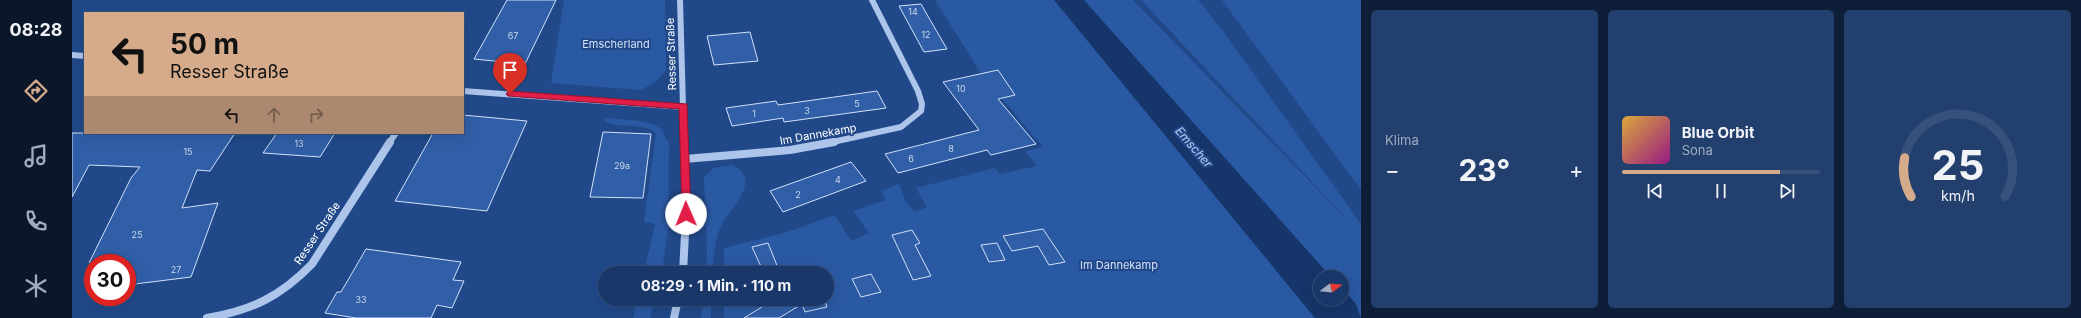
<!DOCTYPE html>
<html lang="de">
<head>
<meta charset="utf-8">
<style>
  :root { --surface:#193768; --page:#223f6e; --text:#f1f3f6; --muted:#9facc0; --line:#37517c; --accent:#d6ab8b }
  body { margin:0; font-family:Inter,sans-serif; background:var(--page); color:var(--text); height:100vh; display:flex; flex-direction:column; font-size:15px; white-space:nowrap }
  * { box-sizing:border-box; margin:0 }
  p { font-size:13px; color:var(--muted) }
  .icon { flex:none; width:22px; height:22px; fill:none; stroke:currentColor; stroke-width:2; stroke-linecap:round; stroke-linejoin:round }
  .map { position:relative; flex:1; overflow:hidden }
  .drawer { display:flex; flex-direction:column; gap:10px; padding:10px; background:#0e1e39; width:720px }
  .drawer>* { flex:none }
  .hud { position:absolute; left:12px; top:12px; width:380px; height:122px; border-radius:0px; box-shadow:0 4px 16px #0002,0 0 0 1px var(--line); background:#d6ab8b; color:#111; overflow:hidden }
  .needle { width:26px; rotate:74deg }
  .controls { position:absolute; left:1241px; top:270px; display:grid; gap:8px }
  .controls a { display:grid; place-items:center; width:36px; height:36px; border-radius:50%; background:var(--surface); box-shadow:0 4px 16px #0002,0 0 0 1px var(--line); font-size:20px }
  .speed { position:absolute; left:12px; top:254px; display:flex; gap:8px; font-size:20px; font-weight:700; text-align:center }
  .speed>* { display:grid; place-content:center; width:52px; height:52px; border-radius:50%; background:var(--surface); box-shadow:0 4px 16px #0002,0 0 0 1px var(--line); line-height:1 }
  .speed .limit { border:6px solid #d22; background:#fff; color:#111 }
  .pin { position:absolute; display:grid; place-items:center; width:34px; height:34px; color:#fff; margin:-41px -17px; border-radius:50% 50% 50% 0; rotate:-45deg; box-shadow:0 0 4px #0007 }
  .pin .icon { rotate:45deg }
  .me { position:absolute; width:44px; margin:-22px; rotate:359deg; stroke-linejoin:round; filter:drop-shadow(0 0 3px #0008) }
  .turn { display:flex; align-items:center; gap:14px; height:84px; padding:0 20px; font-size:18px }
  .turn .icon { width:52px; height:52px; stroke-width:2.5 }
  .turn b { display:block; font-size:28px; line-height:34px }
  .lanes { display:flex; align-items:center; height:38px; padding:0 20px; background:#0003; justify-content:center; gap:20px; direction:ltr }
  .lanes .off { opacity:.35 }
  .big { font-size:30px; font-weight:700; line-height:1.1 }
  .drawer .tile { flex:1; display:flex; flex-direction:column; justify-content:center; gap:6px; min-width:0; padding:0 14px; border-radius:6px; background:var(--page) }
  .drawer .dial { align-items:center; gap:0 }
  .dial svg { height:104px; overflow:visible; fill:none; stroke:var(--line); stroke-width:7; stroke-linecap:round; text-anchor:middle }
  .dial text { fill:var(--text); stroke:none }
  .song { display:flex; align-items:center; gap:12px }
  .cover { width:48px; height:48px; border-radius:6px; background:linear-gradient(135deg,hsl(40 70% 55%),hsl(310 70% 35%)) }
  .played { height:4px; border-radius:2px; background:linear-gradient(90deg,var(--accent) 80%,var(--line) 80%) }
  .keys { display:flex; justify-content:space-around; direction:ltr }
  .heat { display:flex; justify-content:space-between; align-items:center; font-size:22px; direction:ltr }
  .drawer .tiles { flex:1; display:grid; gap:10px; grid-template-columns:repeat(3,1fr) }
  .trip { position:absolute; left:526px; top:266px; width:236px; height:40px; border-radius:20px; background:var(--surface); box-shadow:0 4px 16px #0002,0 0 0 1px var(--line); font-weight:700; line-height:40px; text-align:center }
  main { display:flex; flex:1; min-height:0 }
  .menu { display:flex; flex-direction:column; width:72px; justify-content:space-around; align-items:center; background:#0a162a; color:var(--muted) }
  .menu .icon { width:28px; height:28px }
  .menu .active { color:var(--accent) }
  .menu b { font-size:18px; color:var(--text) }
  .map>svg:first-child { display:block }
  .green { fill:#2a59a3; fill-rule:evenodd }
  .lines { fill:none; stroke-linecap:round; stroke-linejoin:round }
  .river { fill:#16356a; fill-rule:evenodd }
  .building { fill:#305fa8; stroke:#d2e1f8 }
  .minor-far1 { stroke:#adc5eb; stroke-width:6 }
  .minor { stroke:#adc5eb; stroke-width:8 }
  .route { fill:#e11d48; stroke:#92132f }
  .labels { text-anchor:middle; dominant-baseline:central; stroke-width:4; stroke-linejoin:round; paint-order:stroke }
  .number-label { font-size:9px; fill:#cbd7e9 }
  .park-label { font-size:11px; fill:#d2e1f8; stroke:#21498a }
  .street-label { font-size:11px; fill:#fff; stroke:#21498a }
  .water-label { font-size:12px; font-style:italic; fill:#b9d0f2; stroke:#21498a }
</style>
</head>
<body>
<main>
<nav class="menu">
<b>08:28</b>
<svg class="icon active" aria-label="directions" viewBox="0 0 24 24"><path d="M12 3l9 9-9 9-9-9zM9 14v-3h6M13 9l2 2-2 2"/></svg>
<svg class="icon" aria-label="music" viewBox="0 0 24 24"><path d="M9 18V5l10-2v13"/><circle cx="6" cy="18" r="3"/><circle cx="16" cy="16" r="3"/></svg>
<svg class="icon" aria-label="phone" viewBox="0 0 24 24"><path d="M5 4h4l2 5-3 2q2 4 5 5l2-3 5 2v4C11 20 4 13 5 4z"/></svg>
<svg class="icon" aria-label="climate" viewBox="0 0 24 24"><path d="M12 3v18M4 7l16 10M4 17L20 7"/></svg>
</nav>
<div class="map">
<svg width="1289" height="318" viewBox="0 0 1289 318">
  <rect width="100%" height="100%" fill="#21498a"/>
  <path class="green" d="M492 0H593L594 70 585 81 569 90 479 83Z
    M863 0H1061L1288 233 1069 0H1126L1151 31 1289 224V318H652V299H755V273H652V248L712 233 763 215 779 241 797 233 781 211 814 200 809 191 827 184 834 202 842 212 855 207 844 188 923 168 928 174 965 166 953 151 971 147 910 75ZM1248 277H1270V299H1248Z
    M1150 0H1289V190Z
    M533 118C548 120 595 118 593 139L597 142 596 229 590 273H572L583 224 572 222 584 133C570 121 548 130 533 121Z
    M660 165C693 180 656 209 648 228 642 242 642 258 640 273H634L635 250 632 177 642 168Z
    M566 299H583L578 318H561Z
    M632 299H639V318H629Z"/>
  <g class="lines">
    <path class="river" d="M982 0H1012L1259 277H1248V299H1270V288L1284 304 1289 318H1243Z"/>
  </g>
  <path class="building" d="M435 0H484L453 64 402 59Z
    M849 4 857 18 875 49 852 52 827 6Z
    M678 32 686 61 642 65 635 36Z
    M926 70 943 95 926 99 964 144 919 155 915 150 826 173 813 154 907 130 871 82Z
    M805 91 814 108 712 122 711 118 660 126 654 108 704 101 706 105Z
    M391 115 455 121 415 211 323 201 361 133H391Z
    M531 132 579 134 571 198 518 197Z
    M0 133H163L138 171 125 170 110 208 146 203 119 277 55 285V263H17L59 178 68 167 17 165 0 197Z
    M205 133H263L248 157 191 153Z
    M779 162 794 181 711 212 698 191Z
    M971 229 993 262 977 265 966 246 940 251 931 236Z
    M840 230 848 243 843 245 859 276 841 280 820 235Z
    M696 243 708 273H692L680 247Z
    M925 243 933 260 917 262 909 245Z
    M294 249 389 262 381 280 392 281 380 308 365 305 359 318H284L253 313 265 292H269Z
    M799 274 809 292 789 297 780 279Z
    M703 299H752L755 307 733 312 730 304 707 318H672Z"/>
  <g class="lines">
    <path class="minor-far1" d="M608 0 612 143
      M0 55 13 56
      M391 91 612 107
      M317 143 324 133
      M756 143 829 127 849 111 850 104 846 91 800 0"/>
    <path class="minor" d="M613 159 718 150 762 142
      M611 273 614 214 612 142
      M135 318C180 310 208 297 240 264L318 142
      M602 318 606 299"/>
  </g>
  <path class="route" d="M438 91 615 104 619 214 618 217H611L610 214 607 109 436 96 434 94Z"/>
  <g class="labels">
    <g class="number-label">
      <text x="841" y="11">14</text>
      <text x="854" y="34">12</text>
      <text x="441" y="35">67</text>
      <text x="889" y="88">10</text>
      <text x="785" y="103">5</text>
      <text x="735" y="110">3</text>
      <text x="682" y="113">1</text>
      <text x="227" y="143">13</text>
      <text x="879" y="148">8</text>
      <text x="116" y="151">15</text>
      <text x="839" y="158">6</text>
      <text x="550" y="165">29a</text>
      <text x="766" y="179">4</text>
      <text x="726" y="194">2</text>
      <text x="65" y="234">25</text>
      <text x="104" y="269">27</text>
      <text x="289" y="299">33</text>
    </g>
    <g class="park-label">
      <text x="544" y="44">Emscherland</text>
      <text x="1047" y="265">Im Dannekamp</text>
    </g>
    <g class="street-label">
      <text transform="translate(599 54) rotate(-92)">Resser Straße</text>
      <text transform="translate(746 134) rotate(-10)">Im Dannekamp</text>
      <text transform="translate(245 233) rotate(-56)">Resser Straße</text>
    </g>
    <g class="water-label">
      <text transform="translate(1122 147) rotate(49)">Emscher</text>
    </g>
  </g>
</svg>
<div class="controls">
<a><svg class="needle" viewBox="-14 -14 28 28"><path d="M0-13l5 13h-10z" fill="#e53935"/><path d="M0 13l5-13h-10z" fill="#9facc0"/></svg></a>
</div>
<div class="speed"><div class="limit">30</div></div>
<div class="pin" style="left:438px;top:94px;background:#d93025"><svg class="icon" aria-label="arrive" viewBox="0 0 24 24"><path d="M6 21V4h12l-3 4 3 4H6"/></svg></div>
<svg class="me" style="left:614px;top:214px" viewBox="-20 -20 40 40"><circle r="19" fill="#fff"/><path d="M0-13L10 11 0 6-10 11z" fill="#e11d48"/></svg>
<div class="trip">08:29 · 1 Min. · 110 m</div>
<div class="hud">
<div class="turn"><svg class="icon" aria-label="left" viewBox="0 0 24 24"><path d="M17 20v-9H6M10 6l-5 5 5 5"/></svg><div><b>50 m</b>Resser Straße</div></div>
<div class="lanes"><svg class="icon" aria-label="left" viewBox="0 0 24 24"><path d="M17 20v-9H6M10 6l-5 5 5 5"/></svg><svg class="icon off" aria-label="ahead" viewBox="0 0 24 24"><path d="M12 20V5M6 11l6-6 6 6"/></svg><svg class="icon off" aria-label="right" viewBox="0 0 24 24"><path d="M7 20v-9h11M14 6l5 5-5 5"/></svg></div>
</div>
</div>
<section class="drawer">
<div class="tiles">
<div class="tile"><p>Klima</p>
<div class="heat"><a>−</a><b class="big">23°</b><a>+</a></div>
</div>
<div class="tile">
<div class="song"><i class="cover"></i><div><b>Blue Orbit</b><p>Sona</p></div></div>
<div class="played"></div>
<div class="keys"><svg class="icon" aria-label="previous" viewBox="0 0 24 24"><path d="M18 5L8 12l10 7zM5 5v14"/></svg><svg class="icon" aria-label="pause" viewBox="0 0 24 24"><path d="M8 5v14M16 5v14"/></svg><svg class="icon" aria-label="next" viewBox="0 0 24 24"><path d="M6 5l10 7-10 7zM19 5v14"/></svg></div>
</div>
<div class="tile dial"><svg viewBox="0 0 100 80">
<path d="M14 69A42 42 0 1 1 86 69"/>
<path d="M14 69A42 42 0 0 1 9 39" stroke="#d6ab8b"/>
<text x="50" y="56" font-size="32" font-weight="700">25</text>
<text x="50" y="72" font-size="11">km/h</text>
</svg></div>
</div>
</section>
</main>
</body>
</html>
